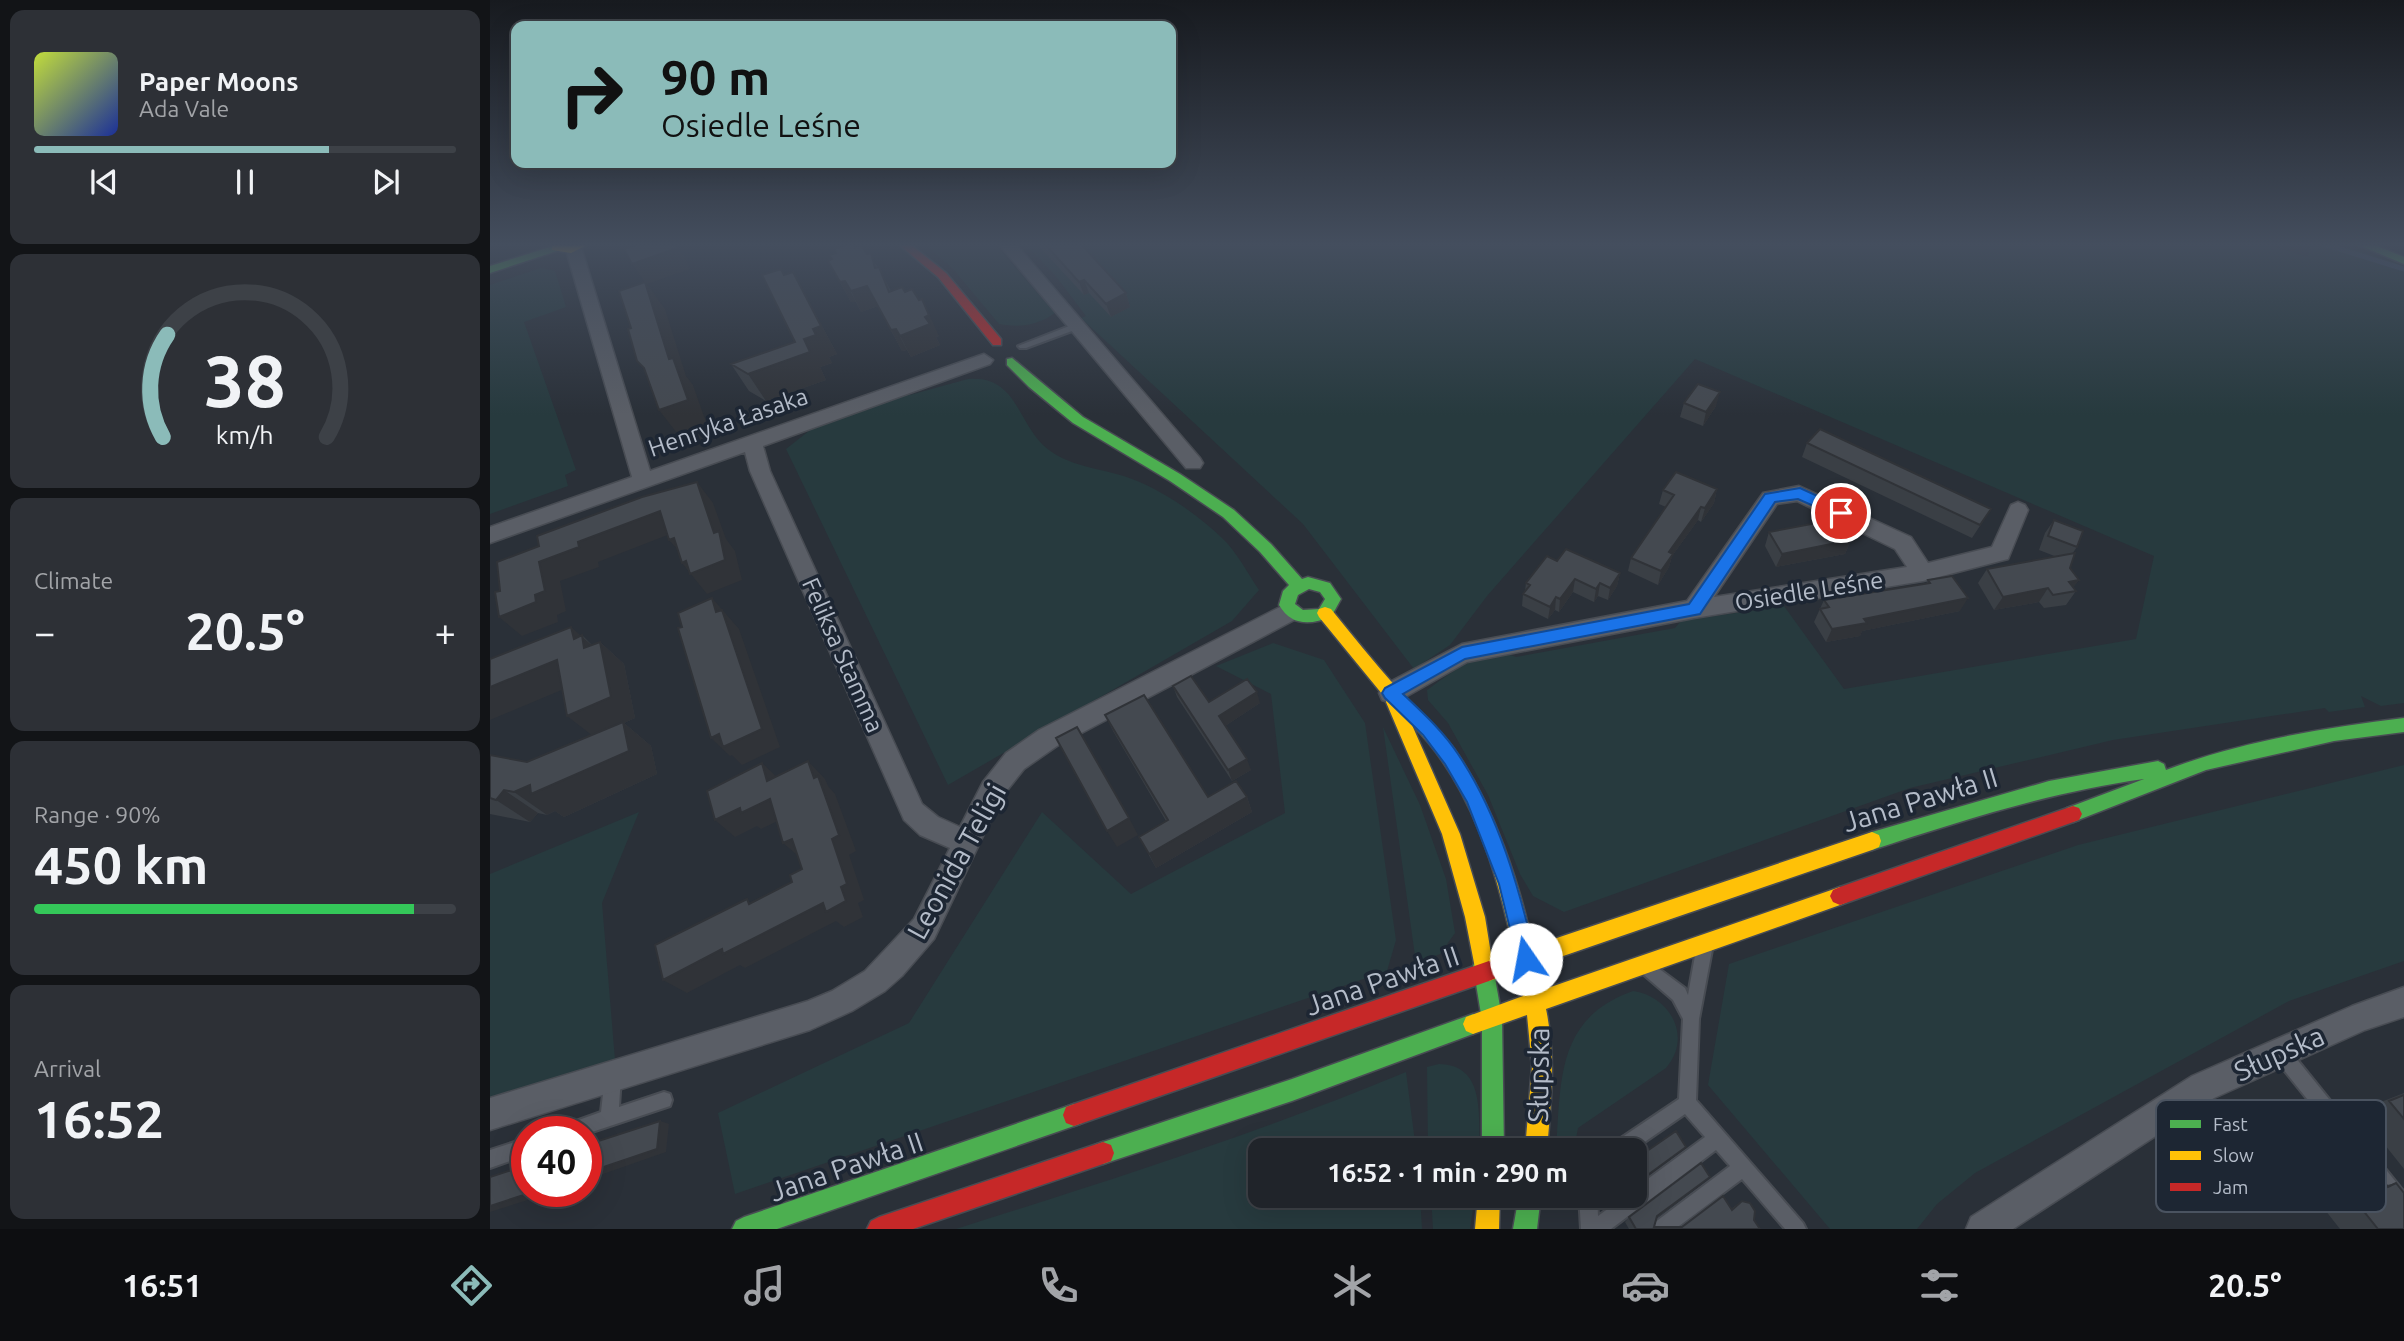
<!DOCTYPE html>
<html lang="en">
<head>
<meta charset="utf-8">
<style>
  :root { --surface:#20242a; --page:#2d3036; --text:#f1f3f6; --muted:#a2a4a8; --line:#3d4147; --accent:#8bbbb9 }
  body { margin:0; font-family:Ubuntu,sans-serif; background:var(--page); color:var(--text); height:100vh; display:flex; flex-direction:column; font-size:26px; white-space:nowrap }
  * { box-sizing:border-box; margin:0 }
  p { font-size:23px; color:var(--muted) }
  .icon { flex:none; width:38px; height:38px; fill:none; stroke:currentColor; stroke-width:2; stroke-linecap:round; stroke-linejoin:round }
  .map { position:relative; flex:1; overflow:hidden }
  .drawer { display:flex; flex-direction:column; gap:10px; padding:10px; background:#121417; width:490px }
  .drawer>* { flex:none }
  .hud { position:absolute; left:21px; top:21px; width:665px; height:147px; border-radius:14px; box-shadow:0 7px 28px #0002,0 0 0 2px var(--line); background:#8bbbb9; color:#111; overflow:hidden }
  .speed { position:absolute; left:21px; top:1116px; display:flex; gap:14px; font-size:35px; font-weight:700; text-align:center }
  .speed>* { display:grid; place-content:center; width:91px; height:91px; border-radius:50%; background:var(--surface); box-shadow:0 7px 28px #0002,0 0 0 2px var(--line); line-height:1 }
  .speed .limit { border:10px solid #d22; background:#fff; color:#111 }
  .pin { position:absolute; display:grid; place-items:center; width:60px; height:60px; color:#fff; margin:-30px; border:4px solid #fff; border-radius:50%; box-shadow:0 2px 7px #0007 }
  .me { position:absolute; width:77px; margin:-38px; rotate:348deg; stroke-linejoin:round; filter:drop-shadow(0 0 5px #0008) }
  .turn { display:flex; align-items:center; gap:24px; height:147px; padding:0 35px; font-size:32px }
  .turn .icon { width:91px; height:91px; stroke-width:2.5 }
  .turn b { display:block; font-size:49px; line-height:60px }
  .big { font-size:52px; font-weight:700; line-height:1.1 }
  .drawer .card { flex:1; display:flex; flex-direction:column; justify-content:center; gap:10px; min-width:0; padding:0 24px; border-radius:14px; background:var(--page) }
  .drawer .dial { align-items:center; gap:0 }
  .dial svg { height:182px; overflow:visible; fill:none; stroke:var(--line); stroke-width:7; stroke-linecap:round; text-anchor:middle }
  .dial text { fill:var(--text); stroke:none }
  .song { display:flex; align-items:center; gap:21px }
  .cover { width:84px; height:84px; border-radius:10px; background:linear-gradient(135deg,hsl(70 70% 55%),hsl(230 70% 35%)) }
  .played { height:7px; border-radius:4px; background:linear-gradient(90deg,var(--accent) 70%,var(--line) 70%) }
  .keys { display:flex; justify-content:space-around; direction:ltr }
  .heat { display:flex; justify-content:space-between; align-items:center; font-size:38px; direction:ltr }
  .charge { height:10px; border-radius:5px; background:linear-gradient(90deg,#34c759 90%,var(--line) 0) }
  .trip { position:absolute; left:758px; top:1138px; width:399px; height:70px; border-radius:14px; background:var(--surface); box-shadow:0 7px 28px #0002,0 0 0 2px var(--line); font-weight:700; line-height:70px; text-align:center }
  .menu { display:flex; height:112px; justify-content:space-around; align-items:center; background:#0d0e11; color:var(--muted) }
  .menu .icon { width:49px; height:49px }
  .menu .current { color:var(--accent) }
  .menu b { font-size:32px; color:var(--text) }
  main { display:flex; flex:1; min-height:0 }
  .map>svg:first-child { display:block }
  .green { fill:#273a3e }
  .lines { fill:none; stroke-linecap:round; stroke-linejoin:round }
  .stream { stroke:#384963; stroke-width:5 }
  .lane-casing { stroke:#484c53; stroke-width:4 }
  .street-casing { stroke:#484c53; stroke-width:3 }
  .fast-casing { stroke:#484c53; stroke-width:3 }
  .slow-casing { stroke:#484c53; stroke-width:3 }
  .jam-casing { stroke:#484c53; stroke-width:3 }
  .lane { fill:#5a5e66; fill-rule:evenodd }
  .street { fill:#5a5e66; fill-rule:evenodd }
  .fast { fill:#4caf50; fill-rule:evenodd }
  .slow { fill:#ffc107; fill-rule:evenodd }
  .jam { fill:#c62828; fill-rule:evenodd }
  .wall { fill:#3a3f45 }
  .shaded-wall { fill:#303338 }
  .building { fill:#444950; stroke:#303338; stroke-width:2 }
  .route { fill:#1a73e8; stroke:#114b97; stroke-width:2 }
  .labels { text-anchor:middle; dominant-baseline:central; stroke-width:7; stroke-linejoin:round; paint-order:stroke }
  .street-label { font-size:24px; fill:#b4bcc9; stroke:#1d2633 }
  .near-street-label { font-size:28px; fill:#b4bcc9; stroke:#1d2633 }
  .key { fill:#1d2633; stroke:#4a5360; stroke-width:2 }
  .key-label { font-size:19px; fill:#b4bcc9 }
</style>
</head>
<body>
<main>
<section class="drawer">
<div class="card">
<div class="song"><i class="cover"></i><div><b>Paper Moons</b><p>Ada Vale</p></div></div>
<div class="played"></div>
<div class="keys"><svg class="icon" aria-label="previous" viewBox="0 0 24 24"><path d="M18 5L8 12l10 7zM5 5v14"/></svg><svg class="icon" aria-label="pause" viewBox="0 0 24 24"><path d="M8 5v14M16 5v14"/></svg><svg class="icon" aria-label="next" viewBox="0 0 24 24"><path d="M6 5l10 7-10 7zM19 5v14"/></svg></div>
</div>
<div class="card dial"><svg viewBox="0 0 100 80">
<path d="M14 69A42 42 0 1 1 86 69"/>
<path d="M14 69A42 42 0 0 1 16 24" stroke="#8bbbb9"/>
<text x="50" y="56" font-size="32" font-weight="700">38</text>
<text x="50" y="72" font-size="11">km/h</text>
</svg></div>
<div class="card"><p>Climate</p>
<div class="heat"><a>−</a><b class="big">20.5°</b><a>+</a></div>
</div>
<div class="card"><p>Range · 90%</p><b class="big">450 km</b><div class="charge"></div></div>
<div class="card"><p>Arrival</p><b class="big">16:52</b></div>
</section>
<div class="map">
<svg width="1914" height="1229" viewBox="0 0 1914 1229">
  <rect width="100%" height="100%" fill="#2a3038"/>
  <path class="green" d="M433 243H504L565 313C548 325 531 328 509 324L463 269Z
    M534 243H1788L1787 248 1818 257 1821 243C1853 243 1884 256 1914 266V703L1891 706 1871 696 1875 707 1839 712 1835 708 1623 740 1420 788 1074 912 1043 896 1030 874 998 795 958 723 938 700 937 690C961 673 995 643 1026 657L1185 628 1191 621 1294 606 1354 689 1646 639 1664 556 1205 359 997 596 960 645 924 669 813 524 591 318 596 316 565 275Z
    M51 268 65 271 76 307 34 322 86 470 75 475 78 486 0 514V285Z
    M478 379C525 375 527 419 553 445 577 468 614 468 642 479 674 491 708 515 732 538 747 552 758 574 769 590L742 621 458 785 296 449 329 423 418 392 420 395Z
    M783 643 834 660 875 723 906 940 897 971 245 1194 228 1113 419 1023 552 812 641 894 795 813 781 694 726 666Z
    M893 727 930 805 956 879 965 933 950 954 926 963Z
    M1914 765V961L1799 1001 1485 1173 1447 1204 1427 1229H1340L1218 1085 1239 964 1588 845Z
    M149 812 112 903 125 1060 0 1099V874Z
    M1143 991C1180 996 1203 1037 1176 1068L1088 1128 1084 1150H1066C1071 1081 1066 1018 1143 991Z
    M949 1064C996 1065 988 1115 990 1150H938L937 1067Z
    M916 1072 926 1150H770V1195H930L932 1229H466C618 1181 769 1133 916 1072Z
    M941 1195H985L980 1229H943Z"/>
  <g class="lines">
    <path class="stream" d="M1830 243 1914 269"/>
    <g class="lane-casing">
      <path id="lane" d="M587 323 590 324V328L536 348H530L528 346Z
        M1214 942 1219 945 1222 950 1209 1019 1206 1100 1313 1223 1316 1229H1295L1252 1179 1185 1229H1161L1164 1223 1240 1166 1226 1150 1121 1229H1091L1089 1195H1107L1108 1216 1137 1195H1144V1189L1215 1137 1195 1114 1143 1150H1120L1122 1144 1189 1099 1193 1019 1183 1000 1154 975 1151 970 1154 965 1159 962 1164 965 1195 988 1198 995 1206 950 1209 945Z
        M1791 1045 1797 1047 1914 1192V1215L1908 1212 1785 1059 1783 1053 1785 1047Z
        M123 1068 129 1070 131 1076 129 1107 174 1092 180 1094 182 1100 180 1106 96 1134V1132H70L72 1126 111 1112 115 1076 117 1070Z
        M37 1138V1155L0 1168V1150Z"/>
    </g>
    <g class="street-casing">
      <path id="street" d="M508 243H525L710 458 713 463 710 468H696Z
        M84 245 92 250 160 471 488 356 494 354 503 360 500 364 273 446 280 471 432 804 448 817 470 827 493 782 516 753 549 730 792 606 800 603 808 606 811 612 808 618 567 746 534 769 511 798 444 939 412 976 395 991 362 1011 320 1030 0 1130V1098L318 1001 342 991 375 971 424 919 460 848 430 835 414 820 260 471 255 452 0 543V527L142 477 76 250Z
        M1309 486 1421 537 1438 563 1502 547 1521 505 1528 502 1535 505 1538 510 1518 559 1510 561 1433 581 1204 618 977 662 910 700 901 703 892 700 889 693 892 686 972 644 1197 601 1273 493ZM1307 501 1405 549 1417 567 1224 597 1287 504Z
        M1914 987V1017L1875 1030 1724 1098 1523 1229H1476L1481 1217 1702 1076 1862 1006Z"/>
    </g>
    <g class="fast-casing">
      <path id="fast" d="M1864 243H1880L1914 257V264Z
        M66 245 72 248 70 250 0 273V266Z
        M522 358 593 417 690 474 744 510 781 544 812 579 818 577 840 583 851 599 841 617C820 625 801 626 789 605L793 591 799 585 770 552 733 517 680 481 583 423 539 387 517 365V359ZM819 589 830 592 835 599 829 609 813 610 805 604 808 595Z
        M1914 718V732L1844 741 1716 770 1583 822 1577 820 1574 814 1577 808 1654 779C1560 792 1471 821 1382 850L1375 847 1373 841 1375 835 1382 832 1559 781 1668 761 1674 764 1676 770C1752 741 1834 728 1914 718Z
        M993 956 1000 959 1003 966 1012 1018 1014 1150H992V1028L983 1034 802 1101 613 1164 605 1161 602 1153 605 1145 613 1142 802 1079 983 1014 992 1020 983 966 986 959Z
        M584 1104 592 1107 595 1115 592 1123 584 1126 287 1229H242L246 1221 254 1217Z
        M1029 1195H1051L1047 1229H1023Z"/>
    </g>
    <g class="slow-casing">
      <path id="slow" d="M62 243 80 246 86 243H101L81 253 62 250Z
        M835 607 841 609C862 635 883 661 906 687 926 709 950 728 967 753 1004 807 1029 882 1043 946L1382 832 1389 835 1391 841 1389 847 1382 850 1047 965 1052 990 1350 887 1357 890 1360 896 1357 902 1350 905 1056 1009C1066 1056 1061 1102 1057 1150H1035L1042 1067 1037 1015 983 1034 976 1031 973 1024 976 1017 1033 996 1028 971 999 981 986 973 975 917 952 834 896 702 897 700 829 617 827 613 829 609ZM922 725C981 782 1008 874 1024 953L1002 960 995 917 970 834Z
        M988 1195H1010L1009 1229H985Z"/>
    </g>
    <g class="jam-casing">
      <path id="jam" d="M407 243H419L456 273 511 339V345H503L448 277Z
        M1583 806 1589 808 1592 814 1589 820 1350 905 1343 902 1340 896 1343 890 1350 887Z
        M999 961 1006 964 1009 971 1006 978 999 981 584 1126 576 1123 573 1115 576 1107 584 1104Z
        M613 1142 621 1145 624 1153 621 1161 613 1164 423 1229H377L381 1221 389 1217Z"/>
    </g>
    <use href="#lane" class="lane"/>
    <use href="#street" class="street"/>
    <use href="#fast" class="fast"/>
    <use href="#slow" class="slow"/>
    <use href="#jam" class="jam"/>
  </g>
  <path class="wall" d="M546 243H590L636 293 640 307 621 317 599 293 594 295Z
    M365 247 377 254 388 267 401 291 415 292 449 336 446 337 450 345 421 357 417 350 412 351 388 306 371 312 366 302H361L338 261Z
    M303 272 347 354 339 357 342 363 330 367 336 380 276 401 259 391 241 364 305 342 294 275Z
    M1194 403 1226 406 1213 426 1190 417Z
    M1317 443 1501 509 1482 538 1312 457Z
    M1227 489 1224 503 1211 522 1208 520 1182 556 1179 567 1168 585 1138 571 1141 558 1176 507 1169 504 1173 490Z
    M1564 520 1587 547 1582 554 1580 568 1589 580 1583 587 1586 591 1576 605 1554 608 1549 602 1504 610 1488 583 1497 569 1567 557 1549 550 1555 533Z
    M1279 532 1361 540 1355 554 1286 567 1275 546Z
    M1067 561 1130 573 1127 586 1118 600 1108 596 1104 602 1083 592 1069 612 1065 610 1058 619 1032 606 1033 594 1035 591 1036 583Z
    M1438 580 1470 611 1372 631 1370 636 1336 642 1324 622 1334 600 1436 584Z
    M92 635 102 645 110 642 134 664 145 718 134 723 161 746 167 774 74 817 65 811 57 815 48 813 40 822 0 814V755L37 762 101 735 91 636Z
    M683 686 719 702 770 703 735 726 761 770 742 781 687 697Z
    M615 715 718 797H757L762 812 666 868 649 837 676 821 623 731Z
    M1914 1093V1169L1868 1111Z
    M1863 1144 1897 1185 1906 1183 1914 1229H1850L1802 1168 1833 1153Z
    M1214 1182 1167 1218 1164 1227H1192L1241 1209 1252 1201 1270 1229H1139L1135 1222 1139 1217Z
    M1119 1195H1132L1123 1202Z"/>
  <path class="shaded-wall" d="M185 243H187L194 255 200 269 157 284 175 309 196 376 203 385 218 428 190 437 169 410 179 359 156 284 142 264Z
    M303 272 347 354 339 357 342 363 330 367 336 380 276 401 258 374 314 339 323 329Z
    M594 280 599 293 594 295 589 282Z
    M355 281 366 302H361L350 282Z
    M377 286 388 306 371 312 361 291Z
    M636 293 640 307 621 317 616 304Z
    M432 299 449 336 446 337 450 345 421 357 410 336 435 317Z
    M406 329 417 350 412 351 401 330Z
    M1230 392 1226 406 1213 426 1216 412Z
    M207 482 223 503 236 539 245 551 252 580 217 594 192 563 224 533Z
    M1227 489 1224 503 1211 522 1215 508Z
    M1211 507 1208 520 1182 556 1179 567 1168 585 1171 571 1179 552Z
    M170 511 188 531 108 562 109 567 70 581 76 611 67 615 68 622 32 636 9 617 45 595 49 562 88 542Z
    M184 538 197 560 179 540Z
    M1361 540 1355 554 1286 567 1292 554Z
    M1130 573 1127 586 1118 600 1120 588Z
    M1085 579 1083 592 1069 612 1070 599Z
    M1589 580 1579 592V582Z
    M1110 583 1108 596 1104 602 1106 589Z
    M1558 588 1549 602 1504 610 1513 597Z
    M1066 597 1065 610 1058 619 1060 607Z
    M222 598 249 629 290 747 252 765 242 755 240 756 221 738 229 734 226 612Z
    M1478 598 1470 611 1372 631 1370 636 1336 642 1342 629 1374 619Z
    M81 627 113 655 110 642 134 664 145 718 134 723 161 746 167 774 74 817 65 811 57 815 24 792 103 736 77 716 84 639Z
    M67 660 93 681 0 720V687Z
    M767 692 770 703 732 728 729 716Z
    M757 759 761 770 742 781 738 770Z
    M318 761 335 779 338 786 345 794 366 851 359 855 374 900 368 903 373 917 354 927 346 921 255 968 250 965 197 993 173 980 351 887 342 839Z
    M272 763 290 780 277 781Z
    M14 790 48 813 40 822 6 800Z
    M757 797 762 812 666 868 659 854Z
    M280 799 298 816 271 829 267 826 245 837 225 820 250 808Z
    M639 818 648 835 627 847 617 831Z
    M302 839 312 859 293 843Z
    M170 1121 179 1124 176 1152 96 1180V1173Z
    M1220 1177 1214 1182 1162 1221 1167 1216Z
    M46 1192H70L64 1195 58 1193 49 1199 44 1198 0 1212V1206Z"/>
  <path class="building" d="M151 243H185L187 248 142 264 134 249Z
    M361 243H363L365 247 371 245 377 254 381 253 385 268 389 267 399 292 412 287 415 292 422 289 429 300 432 299 439 315 435 317 440 324 410 336 406 329 401 330 377 286 361 291 355 281 350 282 338 261 342 259 339 255 346 253 344 249Z
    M554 243H590L636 293 616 304 594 280 589 282Z
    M291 269 294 275 303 272 331 326 323 329 326 335 314 339 320 352 258 374 241 364 305 342 272 275Z
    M155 282 179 359 183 358 198 400 169 410 154 368 147 361 138 329 141 328 129 291Z
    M1208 384 1230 392 1216 412 1194 403Z
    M1330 429 1501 509 1490 525 1317 443Z
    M1186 472 1227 489 1215 508 1211 507 1179 552 1183 554 1171 571 1141 558 1184 495 1173 490Z
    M207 482 224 533 229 531 235 560 200 574 196 561 192 563 184 538 179 540 170 511 88 542 89 547 49 562 55 591 45 595 46 602 9 617 5 592 10 591 7 562 49 546 47 536 152 497Z
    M1348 519 1361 540 1292 554 1279 532Z
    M1564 520 1593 531 1587 547 1558 536Z
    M1076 549 1130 573 1120 588 1110 583 1106 589 1085 579 1070 599 1066 597 1060 607 1033 594 1040 585 1036 583 1057 556 1067 561Z
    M1585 553 1580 568 1589 580 1579 582 1586 591 1563 595 1558 588 1513 597 1497 569Z
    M1462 576 1478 598 1374 619 1377 623 1342 629 1330 609 1339 607 1334 600 1440 583 1438 580Z
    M222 598 226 612 232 610 272 729 233 747 229 734 221 738 188 628 192 627 188 613Z
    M81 627 84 639 92 635 94 648 110 642 121 697 77 716 67 660 0 687V659Z
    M701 676 719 702 757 679 767 692 729 716 757 759 738 770 683 686Z
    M654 695 718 797 746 781 757 797 659 854 649 837 678 820 615 715Z
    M133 722 139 751 41 794 40 785 24 792 14 790 6 800 0 798V755L37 762Z
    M587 727 639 818 617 831 566 738Z
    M318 761 324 778 328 776 349 835 342 839 357 884 351 887 356 901 336 912 333 903 233 954 232 949 173 980 165 945 257 899 259 904 302 882 300 875 312 869 302 839 293 843 280 799 251 813 250 808 225 820 217 791 272 763 277 781Z
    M1914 1095V1119L1899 1101Z
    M170 1121 167 1149 96 1173V1145Z
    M1186 1131 1196 1147 1144 1185V1160Z
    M1863 1144 1898 1187 1906 1183 1914 1193V1229H1888L1832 1159Z
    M1211 1163 1220 1177 1167 1216 1164 1227H1192L1233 1196 1242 1210 1252 1201 1260 1203 1265 1211 1264 1220 1270 1229H1146L1139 1217Z
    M37 1165V1192H46L39 1196 37 1194 0 1206V1177Z"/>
  <linearGradient id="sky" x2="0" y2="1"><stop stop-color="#171a1f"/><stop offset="0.59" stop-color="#444e5e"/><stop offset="1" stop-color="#444e5e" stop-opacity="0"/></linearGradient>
  <rect width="1914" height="415" fill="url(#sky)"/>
  <path class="route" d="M1310 488 1356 509 1358 513 1351 518 1308 499 1285 502 1210 614 975 659 913 694C933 713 953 731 968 754 1009 815 1029 888 1046 959L1043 966 1036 969 1029 966 1009 884 977 802 955 764 933 735 895 698 892 693 895 688 972 647 1199 604 1275 494Z"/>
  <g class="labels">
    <g class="street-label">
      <text transform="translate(238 422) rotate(-19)">Henryka Łasaka</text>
      <text transform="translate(1319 591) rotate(-9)">Osiedle Leśne</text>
      <text transform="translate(353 655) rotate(66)">Feliksa Stamma</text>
    </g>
    <g class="near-street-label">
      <text transform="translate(1430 799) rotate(-17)">Jana Pawła II</text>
      <text transform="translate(466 861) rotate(-61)">Leonida Teligi</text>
      <text transform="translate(892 980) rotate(-19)">Jana Pawła II</text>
      <text transform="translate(1789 1053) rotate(-24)">Słupska</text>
      <text transform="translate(1048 1075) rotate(-89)">Słupska</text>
      <text transform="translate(356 1166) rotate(-19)">Jana Pawła II</text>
    </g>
  </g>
  <rect x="1666" y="1100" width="230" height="112" rx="10" class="key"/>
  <rect x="1680" y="1120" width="31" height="8" fill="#4caf50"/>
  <rect x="1680" y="1151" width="31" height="9" fill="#ffc107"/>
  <rect x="1680" y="1183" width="31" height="8" fill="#c62828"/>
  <g class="key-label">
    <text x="1723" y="1131">Fast</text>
    <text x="1723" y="1162">Slow</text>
    <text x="1723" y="1194">Jam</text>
  </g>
</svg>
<div class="speed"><div class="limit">40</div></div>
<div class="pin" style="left:1351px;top:513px;background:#d93025"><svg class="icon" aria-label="arrive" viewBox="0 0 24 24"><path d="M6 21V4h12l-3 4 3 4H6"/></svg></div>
<svg class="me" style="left:1036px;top:959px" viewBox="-20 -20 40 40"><circle r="19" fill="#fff"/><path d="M0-13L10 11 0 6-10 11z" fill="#1a73e8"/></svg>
<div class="trip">16:52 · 1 min · 290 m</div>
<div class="hud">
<div class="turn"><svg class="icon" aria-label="right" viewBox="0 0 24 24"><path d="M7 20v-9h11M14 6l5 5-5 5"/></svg><div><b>90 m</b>Osiedle Leśne</div></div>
</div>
</div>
</main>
<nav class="menu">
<b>16:51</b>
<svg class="icon current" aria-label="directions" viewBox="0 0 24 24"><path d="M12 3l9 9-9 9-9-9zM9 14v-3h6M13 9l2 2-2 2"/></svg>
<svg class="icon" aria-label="music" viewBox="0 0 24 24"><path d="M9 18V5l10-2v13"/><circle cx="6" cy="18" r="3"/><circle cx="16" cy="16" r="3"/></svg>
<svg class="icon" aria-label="phone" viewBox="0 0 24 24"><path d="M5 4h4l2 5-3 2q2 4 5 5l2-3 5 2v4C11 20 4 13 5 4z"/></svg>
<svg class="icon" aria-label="climate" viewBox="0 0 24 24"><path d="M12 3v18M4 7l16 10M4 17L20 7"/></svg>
<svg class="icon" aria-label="car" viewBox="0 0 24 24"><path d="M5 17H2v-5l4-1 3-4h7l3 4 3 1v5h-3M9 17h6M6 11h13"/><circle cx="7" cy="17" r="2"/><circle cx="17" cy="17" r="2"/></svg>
<svg class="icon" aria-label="filters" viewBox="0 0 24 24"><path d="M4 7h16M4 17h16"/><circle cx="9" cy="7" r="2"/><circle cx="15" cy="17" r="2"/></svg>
<b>20.5°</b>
</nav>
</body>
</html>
